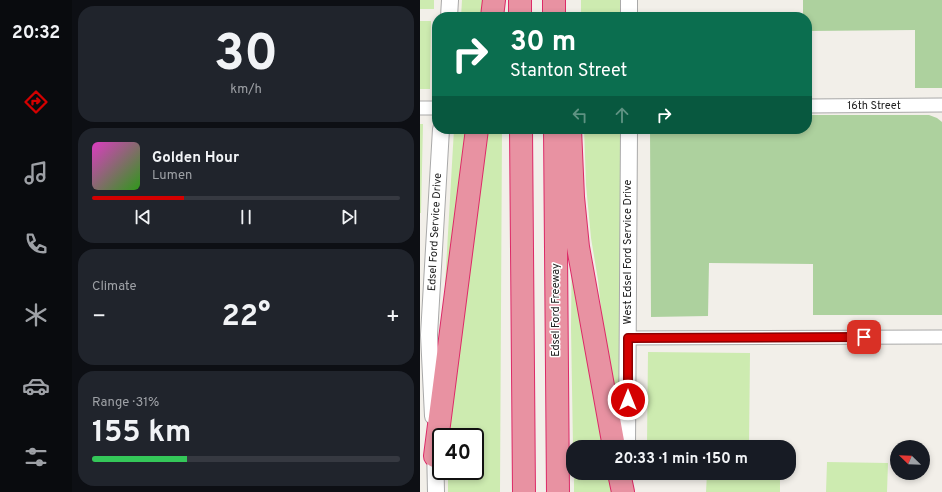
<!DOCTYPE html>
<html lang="en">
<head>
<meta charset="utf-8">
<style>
  :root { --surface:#171b24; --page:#20242c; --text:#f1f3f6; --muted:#9ea1a6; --line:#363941; --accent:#d40000 }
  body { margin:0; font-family:Overpass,sans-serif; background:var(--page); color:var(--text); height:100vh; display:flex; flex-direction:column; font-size:15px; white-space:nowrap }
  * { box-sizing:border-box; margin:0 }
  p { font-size:13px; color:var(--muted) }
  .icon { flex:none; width:22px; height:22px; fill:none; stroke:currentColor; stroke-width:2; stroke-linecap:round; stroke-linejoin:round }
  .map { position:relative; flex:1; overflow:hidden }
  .details { display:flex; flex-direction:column; gap:6px; padding:6px; background:#0d0f14; width:348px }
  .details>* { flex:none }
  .banner { position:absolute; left:12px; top:12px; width:380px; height:122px; border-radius:16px; box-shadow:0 2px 6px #0003; background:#0b6e4f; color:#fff; overflow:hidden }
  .needle { width:26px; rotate:293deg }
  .buttons { position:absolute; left:470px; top:440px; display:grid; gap:8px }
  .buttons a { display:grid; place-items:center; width:40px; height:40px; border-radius:50%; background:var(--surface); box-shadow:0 2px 6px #0003; font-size:20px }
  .speed { position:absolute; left:12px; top:428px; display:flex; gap:8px; font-size:20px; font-weight:700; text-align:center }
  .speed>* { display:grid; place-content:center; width:52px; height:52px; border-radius:50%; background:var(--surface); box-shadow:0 2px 6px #0003; line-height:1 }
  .speed .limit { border:2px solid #111; border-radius:6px; background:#fff; color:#111 }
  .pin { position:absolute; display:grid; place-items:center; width:34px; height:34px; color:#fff; margin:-17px; border-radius:8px; box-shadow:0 2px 6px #0006 }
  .me { position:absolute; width:44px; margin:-22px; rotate:0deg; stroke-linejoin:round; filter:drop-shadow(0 0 3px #0008) }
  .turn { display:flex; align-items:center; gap:14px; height:84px; padding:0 12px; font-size:18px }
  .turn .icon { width:52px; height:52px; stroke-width:2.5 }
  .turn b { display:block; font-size:28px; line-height:34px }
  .lanes { display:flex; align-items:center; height:38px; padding:0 12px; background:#0003; justify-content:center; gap:20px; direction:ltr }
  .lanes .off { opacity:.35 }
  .big { font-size:30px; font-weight:700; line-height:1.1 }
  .details .tile { flex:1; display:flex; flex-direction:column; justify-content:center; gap:6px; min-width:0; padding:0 14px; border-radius:16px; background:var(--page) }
  .details .dial { align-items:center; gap:0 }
  .dial b { font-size:52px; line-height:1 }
  .song { display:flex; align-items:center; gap:12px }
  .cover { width:48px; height:48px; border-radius:6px; background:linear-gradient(135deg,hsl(310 70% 55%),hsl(110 70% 35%)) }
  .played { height:4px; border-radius:2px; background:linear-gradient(90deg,var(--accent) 30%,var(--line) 30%) }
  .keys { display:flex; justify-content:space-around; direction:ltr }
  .heat { display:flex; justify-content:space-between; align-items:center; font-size:22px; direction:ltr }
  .charge { height:6px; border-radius:3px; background:linear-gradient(90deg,#34c759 31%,var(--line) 0) }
  .trip { position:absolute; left:146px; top:440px; width:230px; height:40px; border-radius:16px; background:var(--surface); box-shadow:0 2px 6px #0003; font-weight:700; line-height:40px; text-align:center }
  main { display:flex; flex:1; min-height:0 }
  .dock { display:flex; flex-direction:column; width:72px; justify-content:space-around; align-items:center; background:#090b0e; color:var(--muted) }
  .dock .icon { width:28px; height:28px }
  .dock .selected { color:var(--accent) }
  .dock b { font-size:18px; color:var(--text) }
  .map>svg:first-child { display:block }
  .grass { fill:#cdebb0 }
  .forest { fill:#add19e }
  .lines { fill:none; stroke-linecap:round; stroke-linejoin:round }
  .minor-casing { stroke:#a9a9a9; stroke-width:15 }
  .tertiary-casing { stroke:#a9a9a9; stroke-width:18 }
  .motorway-casing { stroke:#dc2a67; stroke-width:24 }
  .minor { stroke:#fff; stroke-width:13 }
  .tertiary { stroke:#fff; stroke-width:16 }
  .motorway { stroke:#e892a2; stroke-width:22 }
  .route-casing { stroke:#8a0000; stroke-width:10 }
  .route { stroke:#d40000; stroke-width:7 }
  .labels { text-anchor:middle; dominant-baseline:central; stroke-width:3; stroke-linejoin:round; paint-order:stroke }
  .street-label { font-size:11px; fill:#222; stroke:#fff }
</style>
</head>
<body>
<main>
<nav class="dock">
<b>20:32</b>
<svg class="icon selected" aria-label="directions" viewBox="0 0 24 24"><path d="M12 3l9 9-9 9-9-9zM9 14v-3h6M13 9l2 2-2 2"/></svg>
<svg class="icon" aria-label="music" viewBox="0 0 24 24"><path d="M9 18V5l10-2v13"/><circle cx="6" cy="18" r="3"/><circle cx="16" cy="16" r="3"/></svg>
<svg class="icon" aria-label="phone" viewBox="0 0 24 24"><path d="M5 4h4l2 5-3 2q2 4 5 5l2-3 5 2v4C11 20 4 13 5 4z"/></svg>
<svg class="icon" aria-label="climate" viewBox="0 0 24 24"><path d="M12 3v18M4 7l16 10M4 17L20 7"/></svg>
<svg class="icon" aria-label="car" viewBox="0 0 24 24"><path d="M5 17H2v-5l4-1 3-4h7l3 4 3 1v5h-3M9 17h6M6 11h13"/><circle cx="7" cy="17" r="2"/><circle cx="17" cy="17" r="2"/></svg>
<svg class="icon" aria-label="filters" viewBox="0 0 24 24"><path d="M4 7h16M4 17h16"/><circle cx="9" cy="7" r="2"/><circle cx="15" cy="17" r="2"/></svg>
</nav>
<section class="details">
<div class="tile dial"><b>30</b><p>km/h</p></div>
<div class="tile">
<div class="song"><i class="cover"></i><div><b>Golden Hour</b><p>Lumen</p></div></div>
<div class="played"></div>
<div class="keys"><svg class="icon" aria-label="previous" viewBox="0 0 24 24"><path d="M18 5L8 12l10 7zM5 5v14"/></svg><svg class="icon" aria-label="pause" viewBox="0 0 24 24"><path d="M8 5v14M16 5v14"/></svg><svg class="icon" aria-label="next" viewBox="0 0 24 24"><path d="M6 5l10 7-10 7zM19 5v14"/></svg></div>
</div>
<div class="tile"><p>Climate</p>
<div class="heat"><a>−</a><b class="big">22°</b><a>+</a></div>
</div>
<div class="tile"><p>Range · 31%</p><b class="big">155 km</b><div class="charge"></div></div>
</section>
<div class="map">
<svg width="522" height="492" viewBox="0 0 522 492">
  <rect width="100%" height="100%" fill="#f2efe9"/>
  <path class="grass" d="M0 0H14V9H0Z
    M42 0H68L67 17H41Z
    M161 0H201V17H161Z
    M0 21H11L10 89H0Z
    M0 124H3L1 213H0Z
    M34 129H53L23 320Z
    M66 129H82L80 492H28V471H55V437H30L32 406Z
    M164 129H201V416H198L183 327 178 280 171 238 166 185Z
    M152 234 189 447H153L151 328Z
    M228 352 330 353 329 445 227 443Z
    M407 462 468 463 467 492H406Z
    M154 473H193L194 492H154Z
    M287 473H360V492H286Z"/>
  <path class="forest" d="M383 0H522V88H495V30L389 31 387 86V17H383Z
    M231 13 315 17H231Z
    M387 115H509L517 118 522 122V315H393V264L289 263 288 316 231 317 230 129H387Z"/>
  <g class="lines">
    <g class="minor-casing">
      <path id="minor" d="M387 106 522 105
        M0 108H17
        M208 338 522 337"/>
    </g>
    <g class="tertiary-casing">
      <path id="tertiary" d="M209 0V17
        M29 17 30 0
        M13 416 9 335 21 129
        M15 446 16 492
        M207 447 209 129"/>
    </g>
    <g class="motorway-casing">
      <path id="motorway" d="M100 0V17
        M134 0V17
        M72 17 74 0
        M101 129 104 492
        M135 129 138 492
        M150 129 153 197 158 247 194 447
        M15 456 57 129
        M199 473 203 492"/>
    </g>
    <use href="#minor" class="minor"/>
    <use href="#tertiary" class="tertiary"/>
    <use href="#motorway" class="motorway"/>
  </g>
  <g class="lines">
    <g class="route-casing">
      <path id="route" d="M208 400V338L444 337"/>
    </g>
    <use href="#route" class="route"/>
  </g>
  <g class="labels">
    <g class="street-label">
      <text x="454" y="106">16th Street</text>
      <text transform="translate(15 232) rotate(-87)">Edsel Ford Service Drive</text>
      <text transform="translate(208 252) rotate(-90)">West Edsel Ford Service Drive</text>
      <text transform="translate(136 310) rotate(-90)">Edsel Ford Freeway</text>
    </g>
  </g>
</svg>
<div class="buttons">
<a><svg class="needle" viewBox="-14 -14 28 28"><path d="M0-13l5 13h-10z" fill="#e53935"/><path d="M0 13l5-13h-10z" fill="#9ea1a6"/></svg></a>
</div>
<div class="speed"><div class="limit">40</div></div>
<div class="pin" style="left:444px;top:337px;background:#d93025"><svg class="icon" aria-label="arrive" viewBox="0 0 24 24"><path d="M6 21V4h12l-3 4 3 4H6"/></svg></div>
<svg class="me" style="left:208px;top:400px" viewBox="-20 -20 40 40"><circle r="17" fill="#d40000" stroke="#fff" stroke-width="3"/><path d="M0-11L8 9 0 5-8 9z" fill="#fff"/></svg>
<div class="trip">20:33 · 1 min · 150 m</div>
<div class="banner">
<div class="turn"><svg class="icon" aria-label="right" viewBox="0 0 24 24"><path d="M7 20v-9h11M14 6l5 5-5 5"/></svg><div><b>30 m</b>Stanton Street</div></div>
<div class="lanes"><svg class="icon off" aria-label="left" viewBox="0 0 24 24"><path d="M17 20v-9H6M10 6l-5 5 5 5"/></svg><svg class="icon off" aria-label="ahead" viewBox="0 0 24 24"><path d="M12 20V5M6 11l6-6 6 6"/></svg><svg class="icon" aria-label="right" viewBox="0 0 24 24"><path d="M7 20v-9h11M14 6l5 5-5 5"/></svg></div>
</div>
</div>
</main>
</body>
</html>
